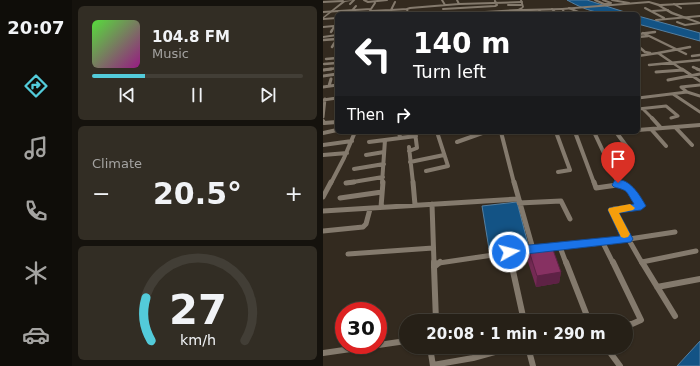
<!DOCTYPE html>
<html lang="en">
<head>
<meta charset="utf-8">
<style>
  :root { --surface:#262017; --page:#322d24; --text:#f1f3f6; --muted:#a4a3a1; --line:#423e36; --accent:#53cbda }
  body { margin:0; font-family:"DejaVu Sans",sans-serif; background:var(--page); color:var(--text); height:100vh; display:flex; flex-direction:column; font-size:15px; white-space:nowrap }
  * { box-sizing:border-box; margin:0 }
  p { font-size:13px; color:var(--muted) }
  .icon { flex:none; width:22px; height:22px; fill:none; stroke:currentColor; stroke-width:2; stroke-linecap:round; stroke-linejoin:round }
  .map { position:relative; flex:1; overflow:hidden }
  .side { display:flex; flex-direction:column; gap:6px; padding:6px; background:#15120d; width:251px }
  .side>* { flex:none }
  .top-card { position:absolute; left:12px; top:12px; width:305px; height:122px; border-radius:6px; box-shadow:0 1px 3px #0004,0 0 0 1px var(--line); background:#202124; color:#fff; overflow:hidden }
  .speed { position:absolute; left:12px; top:302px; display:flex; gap:8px; font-size:20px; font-weight:700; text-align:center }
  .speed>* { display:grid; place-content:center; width:52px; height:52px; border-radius:50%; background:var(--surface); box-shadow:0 1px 3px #0004,0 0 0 1px var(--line); line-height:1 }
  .speed .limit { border:6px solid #d22; background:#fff; color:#111 }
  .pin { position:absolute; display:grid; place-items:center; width:34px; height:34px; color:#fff; margin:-41px -17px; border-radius:50% 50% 50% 0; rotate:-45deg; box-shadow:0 0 4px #0007 }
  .pin .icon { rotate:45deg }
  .me { position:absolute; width:44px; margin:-22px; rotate:83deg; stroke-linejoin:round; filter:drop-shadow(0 0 3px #0008) }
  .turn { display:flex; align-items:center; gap:14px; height:84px; padding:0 12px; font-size:18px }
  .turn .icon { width:52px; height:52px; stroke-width:2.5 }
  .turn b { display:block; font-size:28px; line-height:34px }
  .then { display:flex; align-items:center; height:38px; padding:0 12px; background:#0003; gap:8px; font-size:15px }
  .big { font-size:30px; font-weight:600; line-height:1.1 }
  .side .widget { flex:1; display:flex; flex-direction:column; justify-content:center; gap:6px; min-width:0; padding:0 14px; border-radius:6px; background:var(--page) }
  .side .dial { align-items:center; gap:0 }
  .dial svg { height:104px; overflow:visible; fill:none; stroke:var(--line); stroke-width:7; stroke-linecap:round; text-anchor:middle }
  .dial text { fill:var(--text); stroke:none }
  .song { display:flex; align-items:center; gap:12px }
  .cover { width:48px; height:48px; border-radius:6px; background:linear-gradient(135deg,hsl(110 70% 55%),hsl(310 70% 35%)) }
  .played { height:4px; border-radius:2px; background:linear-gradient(90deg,var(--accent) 25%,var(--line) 25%) }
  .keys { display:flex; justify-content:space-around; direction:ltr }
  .heat { display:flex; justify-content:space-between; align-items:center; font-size:22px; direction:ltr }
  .trip { position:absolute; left:76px; top:314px; width:234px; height:40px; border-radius:20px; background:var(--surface); box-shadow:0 1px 3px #0004,0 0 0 1px var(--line); font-weight:600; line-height:40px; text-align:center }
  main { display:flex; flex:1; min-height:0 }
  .tab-bar { display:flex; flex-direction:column; width:72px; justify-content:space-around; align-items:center; background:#0f0d09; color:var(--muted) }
  .tab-bar .icon { width:28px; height:28px }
  .tab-bar .selected { color:var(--accent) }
  .tab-bar b { font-size:18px; color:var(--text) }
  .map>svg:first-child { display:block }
  .water { fill:#135385; stroke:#557fa0 }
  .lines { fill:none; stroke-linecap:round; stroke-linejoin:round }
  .street-far5 { stroke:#847a6d; stroke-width:2 }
  .street-far4 { stroke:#847a6d; stroke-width:2.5 }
  .street-far3 { stroke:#847a6d; stroke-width:3 }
  .street-far2 { stroke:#847a6d; stroke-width:4 }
  .street-far1 { stroke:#847a6d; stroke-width:5 }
  .street { stroke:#847a6d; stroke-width:6 }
  .secondary { fill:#847a6d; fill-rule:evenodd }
  .wall { fill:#742a54 }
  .shaded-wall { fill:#5e2245 }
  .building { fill:#873162; stroke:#5e2245 }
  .route { fill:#1a73e8; stroke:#114b97 }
  .slow { fill:#f59e0b }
</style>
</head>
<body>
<main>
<nav class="tab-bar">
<b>20:07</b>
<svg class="icon selected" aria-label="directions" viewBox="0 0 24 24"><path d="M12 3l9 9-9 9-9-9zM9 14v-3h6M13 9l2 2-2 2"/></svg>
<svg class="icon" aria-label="music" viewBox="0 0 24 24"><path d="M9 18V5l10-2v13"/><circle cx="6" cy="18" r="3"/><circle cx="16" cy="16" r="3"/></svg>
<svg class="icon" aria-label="phone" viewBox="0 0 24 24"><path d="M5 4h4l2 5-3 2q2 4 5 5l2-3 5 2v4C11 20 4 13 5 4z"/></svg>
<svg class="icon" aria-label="climate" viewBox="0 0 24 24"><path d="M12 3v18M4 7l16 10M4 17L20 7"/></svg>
<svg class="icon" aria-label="car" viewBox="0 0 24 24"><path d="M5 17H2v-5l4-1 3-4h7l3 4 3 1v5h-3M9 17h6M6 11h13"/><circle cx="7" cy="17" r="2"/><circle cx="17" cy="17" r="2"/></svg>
</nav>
<section class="side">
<div class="widget">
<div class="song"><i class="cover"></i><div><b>104.8 FM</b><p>Music</p></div></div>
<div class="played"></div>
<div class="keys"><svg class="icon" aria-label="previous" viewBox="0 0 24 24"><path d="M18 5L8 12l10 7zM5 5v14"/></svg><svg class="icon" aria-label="pause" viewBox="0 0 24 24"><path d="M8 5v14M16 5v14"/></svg><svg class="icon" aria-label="next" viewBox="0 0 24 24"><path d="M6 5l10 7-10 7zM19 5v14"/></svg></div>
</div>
<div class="widget"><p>Climate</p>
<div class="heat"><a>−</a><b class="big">20.5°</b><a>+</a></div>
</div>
<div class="widget dial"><svg viewBox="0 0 100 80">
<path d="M14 69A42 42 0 1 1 86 69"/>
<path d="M14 69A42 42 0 0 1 10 36" stroke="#53cbda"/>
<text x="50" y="56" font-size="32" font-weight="700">27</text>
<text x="50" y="72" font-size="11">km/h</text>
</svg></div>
</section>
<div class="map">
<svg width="377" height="366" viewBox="0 0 377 366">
  <rect width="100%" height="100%" fill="#332a1f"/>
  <path class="water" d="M244 0H264L308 14C280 14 269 14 244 0Z
    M315 16 377 33V41L315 24Z
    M194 202 205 244 166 249 159 206Z
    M377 341V366H354Z"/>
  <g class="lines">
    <path class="street-far5" d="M41 0 45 2 64 0
      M119 0 122 5
      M134 0 136 4 199 2
      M272 0 281 4H287
      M280 0 288 3
      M289 0 306 3
      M0 2 20 1
      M27 4 31 0
      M351 4 358 8
      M185 5H198
      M246 8 260 14
      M322 8 341 18
      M120 9 172 6 174 5 172 1
      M229 9 234 14
      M239 9 243 14
      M203 10 206 14
      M216 10 220 14
      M330 11 345 10
      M0 12 48 9 52 3
      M26 14 33 6
      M45 14 47 11 68 10 72 2
      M67 14 68 10 84 9
      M85 14 84 9 87 8 136 4
      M333 20 377 16
      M354 22 362 25 377 23
      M0 27 11 26 9 31"/>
    <path class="street-far4" d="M8 32 9 30
      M320 33 363 54
      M315 34 332 32
      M315 37 325 36
      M0 40 14 39
      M315 46 322 52 327 53
      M9 47 14 39
      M335 53 367 47
      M315 56 335 53 360 70
      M369 56 377 55
      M3 59 14 58
      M1 64 14 63
      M326 65 377 60
      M370 67 377 70
      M1 70 14 68"/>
    <path class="street-far3" d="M359 69 377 81
      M374 69 377 70
      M0 70 8 69
      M333 72 360 70
      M0 76 14 74
      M345 80 377 74
      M6 86 8 79
      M0 87 14 85
      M364 92 377 96
      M350 94 377 112
      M315 98 364 92 358 87 377 85
      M0 100 14 98
      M315 109 343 106 355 116 348 118
      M320 109 330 119
      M0 117 2 99"/>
    <path class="street-far2" d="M329 118 338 128
      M0 121 1 123 14 122
      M352 127 369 145
      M328 129 343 146
      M315 130 377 125
      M76 132 77 138
      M178 132 191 183
      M233 132 247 170 235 172
      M252 132 271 183
      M271 132 295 183
      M293 132 307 151
      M0 133 14 130
      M46 142 93 136
      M134 142 162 132
      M0 145 29 141
      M86 147 90 183
      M86 151 94 148 92 132
      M0 155 24 153
      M43 155 61 152
      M87 162 121 155
      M31 169 61 164
      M103 171 125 166 114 132
      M8 183 21 158 32 132
      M24 183 60 177
      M59 183 62 140"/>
    <path class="street-far1" d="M90 182 92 205
      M271 182 273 188 294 185V182
      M23 183 31 182
      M294 185C307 185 312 196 318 206L291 209 290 212 319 263
      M0 197 8 182
      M17 198 59 192
      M196 203 238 201 247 219
      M109 204 111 263
      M58 207 60 182
      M0 211 195 199
      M0 231 40 227 43 224 47 209
      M280 243 290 263
      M237 247 243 263
      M210 249 280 243 352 232
      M186 252 188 263
      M25 254 110 248
      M319 262 373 251
      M116 263 210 249 191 182"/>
    <path class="street" d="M111 262V267
      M188 262 201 321
      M243 262 266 321
      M290 262 318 320 309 324H303
      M319 262 352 316
      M334 287 377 279
      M113 321 111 267 117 262
      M107 347 110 366
      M205 347 210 366
      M283 347 297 366
      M0 353 83 341
      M110 365 150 358 190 347"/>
    <path class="secondary" d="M33 0 22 2 1 18 14 17V19L0 20V17L20 1Z
      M197 0H199L201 7 199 9 239 8 326 1 337 4 377 2V4L339 6 350 12 377 22V24L348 14 335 6 326 3 239 10 111 14 195 9 199 7Z
      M84 13H107L108 14H83Z
      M14 34V36L0 38V36Z"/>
  </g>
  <path class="wall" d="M206 251 238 272 236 283 213 287 205 262Z"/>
  <path class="shaded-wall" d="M238 272 236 283 213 287 214 276Z"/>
  <path class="building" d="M229 247 238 272 214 276 206 251Z"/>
  <path class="route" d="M292 180C306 177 317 195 323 206L318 210 296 213 310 239 308 242 186 256 182 255 180 252 182 249 186 247 297 236 285 210 286 208 311 204C302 190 306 191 291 187L289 185Z"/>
  <path class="slow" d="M307 204 312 208 310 210 296 213 307 234 305 237 301 238 298 237 285 210 286 208Z"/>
</svg>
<div class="speed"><div class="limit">30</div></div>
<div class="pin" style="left:295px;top:183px;background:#d93025"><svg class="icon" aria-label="arrive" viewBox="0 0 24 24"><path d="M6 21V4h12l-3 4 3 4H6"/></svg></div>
<svg class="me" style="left:186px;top:252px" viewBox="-20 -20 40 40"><circle r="17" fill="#1a73e8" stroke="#fff" stroke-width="3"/><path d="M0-11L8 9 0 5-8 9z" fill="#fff"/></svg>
<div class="trip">20:08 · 1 min · 290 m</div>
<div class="top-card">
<div class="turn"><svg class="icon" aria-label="left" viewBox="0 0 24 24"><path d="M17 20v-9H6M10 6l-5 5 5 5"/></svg><div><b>140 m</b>Turn left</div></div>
<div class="then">Then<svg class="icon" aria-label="right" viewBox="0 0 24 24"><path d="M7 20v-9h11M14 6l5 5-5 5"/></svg></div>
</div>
</div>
</main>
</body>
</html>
